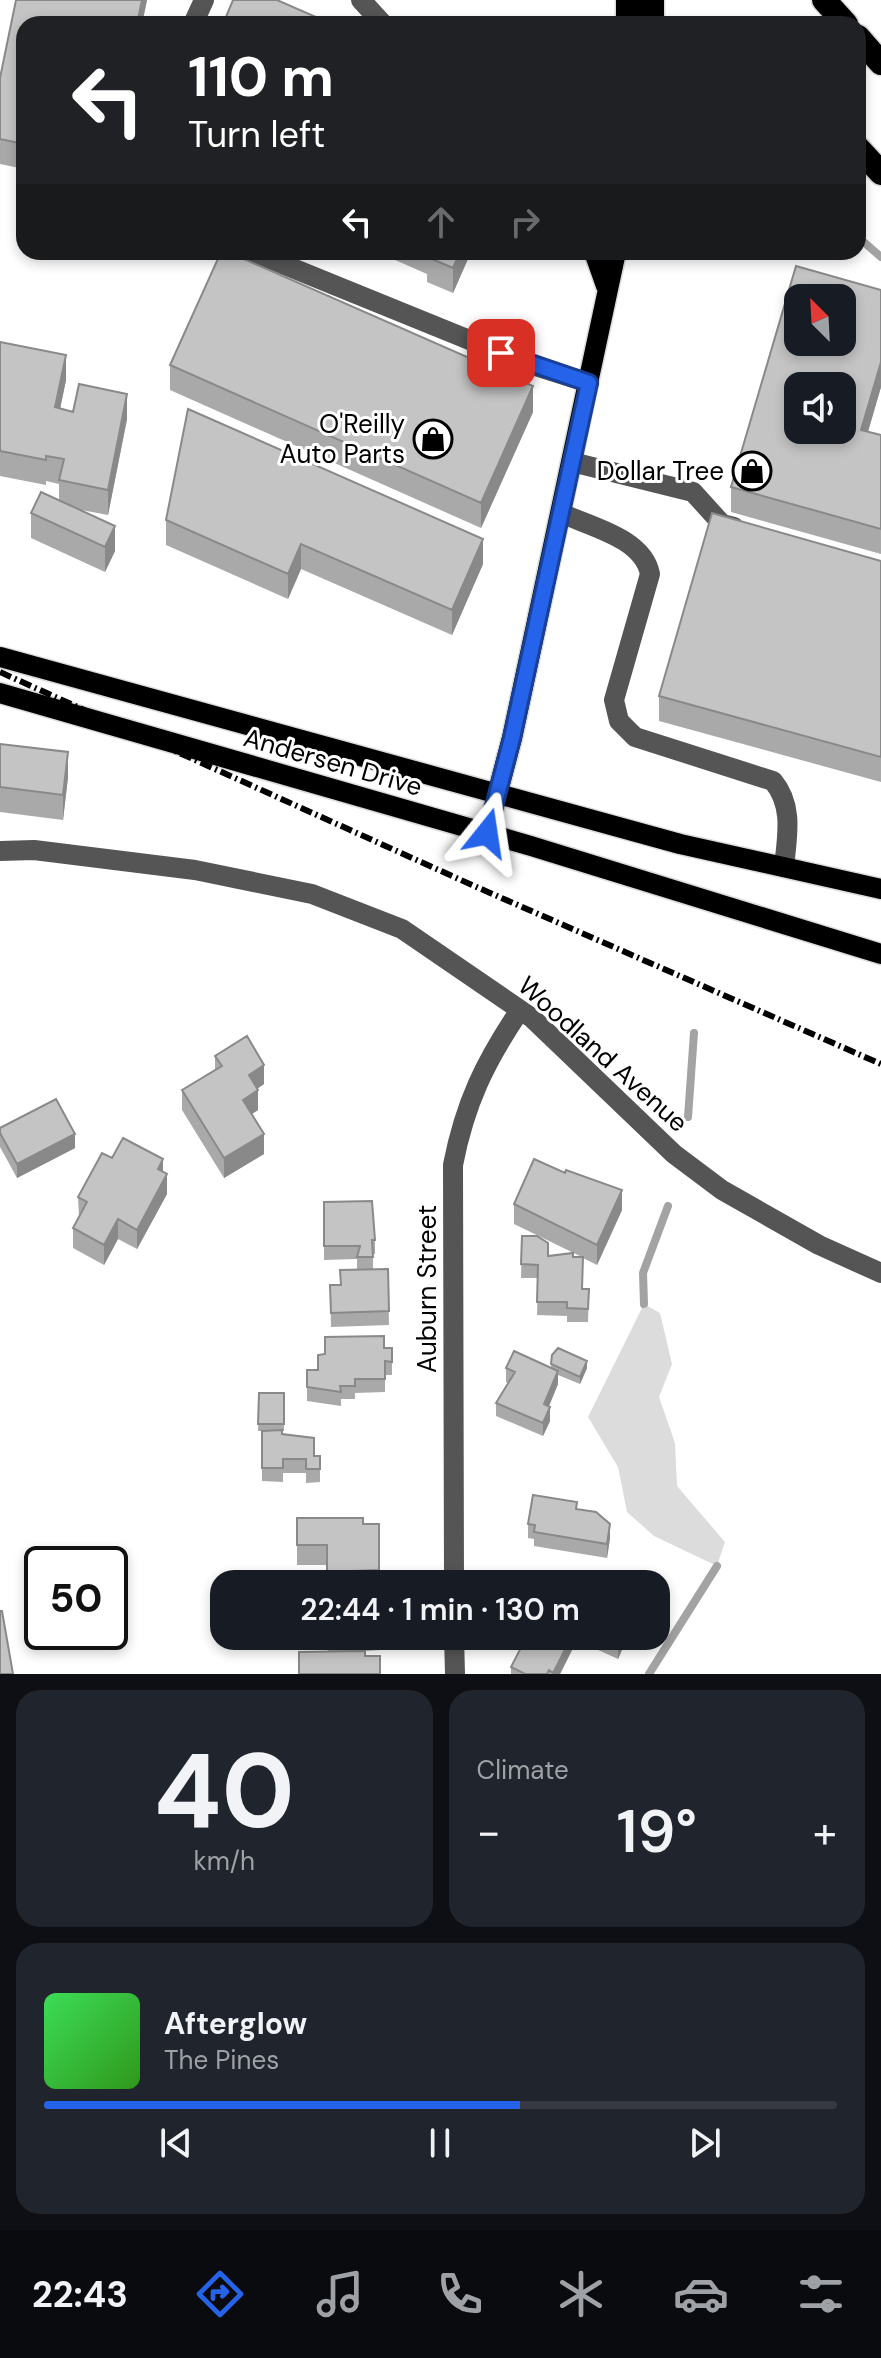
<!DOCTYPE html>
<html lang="en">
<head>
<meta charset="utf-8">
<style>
  :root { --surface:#171b24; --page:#20242c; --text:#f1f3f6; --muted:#9ea1a6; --line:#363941; --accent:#2563eb }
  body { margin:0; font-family:"DM Sans",sans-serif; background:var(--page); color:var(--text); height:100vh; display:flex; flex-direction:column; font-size:30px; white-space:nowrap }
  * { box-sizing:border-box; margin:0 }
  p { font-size:26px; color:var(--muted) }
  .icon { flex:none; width:44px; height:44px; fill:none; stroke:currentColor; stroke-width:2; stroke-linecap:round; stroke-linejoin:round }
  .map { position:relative; height:1674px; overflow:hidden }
  .panel { display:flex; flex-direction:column; gap:16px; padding:16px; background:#0d0f14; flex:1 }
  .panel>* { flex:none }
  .guide { position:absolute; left:16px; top:16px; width:850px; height:244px; border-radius:24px; box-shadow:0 4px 12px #0003; background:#202124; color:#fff; overflow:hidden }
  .needle { width:52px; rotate:336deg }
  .fabs { position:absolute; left:784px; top:284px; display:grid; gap:16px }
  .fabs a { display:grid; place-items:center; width:72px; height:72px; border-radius:16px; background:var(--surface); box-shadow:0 4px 12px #0003; font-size:40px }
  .speed { position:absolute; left:24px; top:1546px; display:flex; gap:16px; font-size:40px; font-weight:700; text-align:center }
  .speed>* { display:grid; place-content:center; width:104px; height:104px; border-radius:50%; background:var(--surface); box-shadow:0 4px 12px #0003; line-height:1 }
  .speed .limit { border:4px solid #111; border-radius:12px; background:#fff; color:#111 }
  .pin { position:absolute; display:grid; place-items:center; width:68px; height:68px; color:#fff; margin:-34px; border-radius:16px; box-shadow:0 4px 12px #0006 }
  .me { position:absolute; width:88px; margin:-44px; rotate:15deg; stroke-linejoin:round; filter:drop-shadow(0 0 6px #0008) }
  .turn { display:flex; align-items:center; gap:28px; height:168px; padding:0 40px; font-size:36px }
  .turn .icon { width:104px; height:104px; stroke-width:2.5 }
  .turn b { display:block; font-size:56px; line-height:68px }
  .lanes { display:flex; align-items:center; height:76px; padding:0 40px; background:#0003; justify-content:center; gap:40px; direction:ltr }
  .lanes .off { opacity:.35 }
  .big { font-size:60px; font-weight:600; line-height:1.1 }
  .panel .tile { flex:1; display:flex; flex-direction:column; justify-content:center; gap:12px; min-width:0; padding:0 28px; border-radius:24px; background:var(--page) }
  .panel .dial { align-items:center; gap:0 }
  .dial b { font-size:104px; line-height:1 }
  .song { display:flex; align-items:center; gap:24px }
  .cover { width:96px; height:96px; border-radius:12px; background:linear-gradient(135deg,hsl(130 70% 55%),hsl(110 70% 35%)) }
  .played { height:8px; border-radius:4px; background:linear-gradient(90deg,var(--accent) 60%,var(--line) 60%) }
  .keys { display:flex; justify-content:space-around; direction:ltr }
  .heat { display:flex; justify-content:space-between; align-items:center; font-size:44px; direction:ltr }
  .panel .tiles { flex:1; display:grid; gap:16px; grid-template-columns:1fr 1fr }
  .tile:last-child { grid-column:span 2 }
  .trip { position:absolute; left:210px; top:1570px; width:460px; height:80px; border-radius:24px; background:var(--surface); box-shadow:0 4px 12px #0003; font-weight:600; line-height:80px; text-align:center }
  .menu { display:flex; height:128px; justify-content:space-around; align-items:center; background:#090b0e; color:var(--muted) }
  .menu .icon { width:56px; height:56px }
  .menu .selected { color:var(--accent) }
  .menu b { font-size:36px; color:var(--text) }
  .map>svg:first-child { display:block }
  .green { fill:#dcdcdc }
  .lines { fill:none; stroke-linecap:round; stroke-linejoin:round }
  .stream { stroke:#a3a3a3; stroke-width:8 }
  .major-casing { stroke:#dbdbdb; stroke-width:23 }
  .highway-casing { stroke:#dbdbdb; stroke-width:27 }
  .minor { stroke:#555; stroke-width:20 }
  .major { stroke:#000; stroke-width:20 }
  .highway { stroke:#000; stroke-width:24 }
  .rail { stroke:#000; stroke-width:6; stroke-dasharray:12 4 2 4; stroke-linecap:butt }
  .wall { fill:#a9a9a9 }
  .shaded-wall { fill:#898989 }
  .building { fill:#c4c4c4; stroke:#898989; stroke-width:2; fill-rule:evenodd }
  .route-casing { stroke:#184099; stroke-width:20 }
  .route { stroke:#2563eb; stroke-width:14 }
  .labels { text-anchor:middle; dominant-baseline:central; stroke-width:6; stroke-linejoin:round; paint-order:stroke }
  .poi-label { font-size:26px; fill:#000; stroke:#fff; text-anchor:end }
  .street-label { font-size:26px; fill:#000; stroke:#fff }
</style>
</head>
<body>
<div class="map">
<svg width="881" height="1674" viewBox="0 0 881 1674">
  <rect width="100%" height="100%" fill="#fff"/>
  <path class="green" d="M644 1304 660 1313 672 1364 659 1397 675 1443 677 1486 725 1542 717 1566 654 1536 627 1512 618 1467 588 1417Z"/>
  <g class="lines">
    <path class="stream" d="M858 237 881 257
      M688 1117 694 1033
      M644 1304 643 1273 668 1206
      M649 1674 717 1566"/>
    <g class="major-casing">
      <path id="major" d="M594 252 606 286
        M0 657 680 844 881 889
        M0 693 531 846 881 954
        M487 833 512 738 616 252"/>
    </g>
    <g class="highway-casing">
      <path id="highway" d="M824 0 846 24
        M628 24V0
        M652 24V0
        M858 37 881 63
        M858 148 881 173"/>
    </g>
    <path class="minor" d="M361 0 383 24
      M193 24 204 0
      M253 252 526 363 589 383
      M572 462 693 492 722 524 734 527
      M561 513C591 527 643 538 650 574L614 700 619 721 635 737 773 781C794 806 787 837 784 867
      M0 851 34 850 195 870 312 894 402 929 532 1018 674 1154 722 1190 819 1245 881 1273
      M454 1584 453 1165C465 1103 485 1062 520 1010
      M454 1636 455 1674"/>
    <use href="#major" class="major"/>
    <use href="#highway" class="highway"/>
    <path class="rail" d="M0 672 472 885 881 1064"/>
  </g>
  <path class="wall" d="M16 0H147L142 24H24V169L0 164V78Z
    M377 252H471L453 293 427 282V274Z
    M881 290V387L868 432 881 435V554L731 512V487Z
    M0 342 66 380 60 409 127 419 108 515 76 509 115 551 105 572 31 538V513L59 501V484L46 481V485L0 476Z
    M170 365 533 412 481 528 170 390Z
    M166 520 483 564 452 635 301 569 288 599 166 545Z
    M881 561V782L659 721V696Z
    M0 744 68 777 63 820 0 812Z
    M215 1056 264 1084 257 1089 258 1110 252 1114 264 1154 224 1178 182 1110V1090L215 1069Z
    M0 1128 75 1148 17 1178 0 1147Z
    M112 1158 163 1172 167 1194 137 1249 118 1239 104 1265 73 1248V1228L79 1217 78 1197Z
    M324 1202 375 1240V1254H373V1270L388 1269 389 1325 331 1327 330 1285H340L357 1270V1259L324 1260Z
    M514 1204 622 1210 597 1265 583 1258 582 1289H589L588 1322H567V1316L537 1315 538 1278H521L522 1236 548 1256 582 1257 514 1224Z
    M384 1348H392V1375H385V1392L355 1393V1399H341V1406L307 1401V1370H318Z
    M552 1355 587 1368 580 1384 558 1375V1384L549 1406 550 1421 543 1436 496 1416V1403L508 1383 506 1382V1368L551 1367Z
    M259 1393H284V1431H282V1434L314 1456H320V1482L306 1483V1473H283V1482L262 1481V1431H265H258Z
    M577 1509 610 1538 607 1558 534 1546V1539L528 1538V1524Z
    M297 1518 363 1524H379V1584H298L327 1580V1565H297Z
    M327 1636H380V1650L365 1651V1656L380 1674 328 1651Z
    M521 1636H573V1648L560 1674H511V1667L522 1645 521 1644Z
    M585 1636H628L618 1659 585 1644Z"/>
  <path class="shaded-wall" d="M142 0H147L142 24H137Z
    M460 252H471L453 293V268Z
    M66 355V380L55 433V407Z
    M881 362V387L861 455V430Z
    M533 386V412L481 528V503Z
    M127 394V419L108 515V490Z
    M115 526V551L105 572V547Z
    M483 539V564L452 635V610Z
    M301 544V569L288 599V574Z
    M68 752V777L63 820V795Z
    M264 1065V1084L249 1094V1075Z
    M258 1090V1110L243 1120V1100Z
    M75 1134V1148L17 1178V1164Z
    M264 1134V1154L224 1178V1158Z
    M163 1159V1179L158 1169Z
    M167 1174V1194L137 1249V1230Z
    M622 1190V1210L597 1265V1245Z
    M118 1219V1239L104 1265V1245Z
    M587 1361V1368L580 1384V1377Z
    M558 1371V1384L544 1418V1404Z
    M550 1407V1421L543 1436V1423Z
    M610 1524V1538L607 1558V1544Z
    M573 1636V1648L560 1674H553Z
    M622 1636H628L618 1659V1645Z"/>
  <path class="building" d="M16 0H142L137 24H24V144L0 139V78Z
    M233 0H277L316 17 313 24H223Z
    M221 252H228L533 386 481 503 170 365Z
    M429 252H460L453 268 427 257Z
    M796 266 881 290V362L861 430 881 435V529L731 487ZM798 298H842V342H798ZM798 386H842V430H798Z
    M0 342 66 355 55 407 73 412 79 384 127 394 108 490 59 480 64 459 46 456V460L0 451Z
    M188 409 483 539 452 610 301 544 288 574 166 520Z
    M41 492 115 526 105 547 31 513Z
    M712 513 881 561V757L659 696Z
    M0 744 68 752 63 795 0 787Z
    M247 1036 264 1065 249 1075 258 1090 243 1100 264 1134 224 1158 182 1090 222 1066 215 1056Z
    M56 1099 75 1134 17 1164 0 1133V1128Z
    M123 1138 163 1159 158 1169 167 1174 137 1230 118 1219 104 1245 73 1228 87 1202 78 1197 102 1153 112 1158Z
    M534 1159 565 1173 566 1170 622 1190 597 1245 514 1204Z
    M372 1201 375 1240H372L373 1257H357L360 1246H324V1202Z
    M522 1236H537L548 1243V1256L573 1253V1257H583L582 1289H589L588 1309 567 1308V1302H537L538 1265 521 1264Z
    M388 1269 389 1311 331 1313 330 1285H341L340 1270Z
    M384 1336V1348H392V1362L385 1361V1379H355V1386H340L341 1392 307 1387V1370H318V1355L325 1354V1337Z
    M558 1348 587 1361 580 1377 551 1364 552 1355Z
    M514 1351 558 1371 544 1404 550 1407 543 1423 496 1403 515 1372 506 1368Z
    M259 1393H284V1424H258Z
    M282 1430V1434L314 1438V1456H320V1469H306V1459H283V1468H262V1431Z
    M533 1495 577 1502 576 1509 596 1512 610 1524 607 1544 534 1532 535 1525 528 1524Z
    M297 1518H363V1524H379V1570L327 1572V1545H297Z
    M298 1580H365V1584H298Z
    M0 1611H2L13 1674H0Z
    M527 1636H572L553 1673 549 1670 547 1674H525L511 1667Z
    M598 1636H622L618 1645Z
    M365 1651V1656H380V1674H299V1652Z"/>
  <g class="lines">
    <g class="route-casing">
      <path id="route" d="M487 833 512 738 589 383 501 353"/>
    </g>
    <use href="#route" class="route"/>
  </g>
  <defs>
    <g id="shop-ring" transform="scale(2)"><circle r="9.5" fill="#fff" stroke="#000" stroke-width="1.5"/><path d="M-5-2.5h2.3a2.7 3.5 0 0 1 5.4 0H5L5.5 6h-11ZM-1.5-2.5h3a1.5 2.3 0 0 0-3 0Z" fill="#000"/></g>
  </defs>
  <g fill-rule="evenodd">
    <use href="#shop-ring" x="433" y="439"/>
    <use href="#shop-ring" x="752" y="471"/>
  </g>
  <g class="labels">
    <g class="poi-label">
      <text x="405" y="424">O'Reilly<tspan x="405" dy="30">Auto Parts</tspan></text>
      <text x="724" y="471">Dollar Tree</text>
    </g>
    <g class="street-label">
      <text transform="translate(333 762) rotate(16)">Andersen Drive</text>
      <text transform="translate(603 1054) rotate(42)">Woodland Avenue</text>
      <text transform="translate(427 1289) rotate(-90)">Auburn Street</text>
    </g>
  </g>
</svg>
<div class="fabs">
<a><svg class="needle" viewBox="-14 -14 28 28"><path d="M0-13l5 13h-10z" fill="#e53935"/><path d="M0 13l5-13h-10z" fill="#9ea1a6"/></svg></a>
<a><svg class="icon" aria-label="sound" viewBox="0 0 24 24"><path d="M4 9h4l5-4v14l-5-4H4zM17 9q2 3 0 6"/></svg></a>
</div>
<div class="speed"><div class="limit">50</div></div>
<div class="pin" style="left:501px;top:353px;background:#d93025"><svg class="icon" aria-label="arrive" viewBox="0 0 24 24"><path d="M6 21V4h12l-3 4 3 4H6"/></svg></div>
<svg class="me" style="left:487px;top:833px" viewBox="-20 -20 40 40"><path d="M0-17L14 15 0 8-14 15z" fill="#2563eb" stroke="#fff" stroke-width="4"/></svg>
<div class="trip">22:44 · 1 min · 130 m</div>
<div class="guide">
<div class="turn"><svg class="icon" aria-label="left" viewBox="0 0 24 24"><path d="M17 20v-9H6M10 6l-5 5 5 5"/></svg><div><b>110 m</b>Turn left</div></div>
<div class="lanes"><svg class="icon" aria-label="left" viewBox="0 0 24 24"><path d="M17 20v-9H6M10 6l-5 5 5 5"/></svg><svg class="icon off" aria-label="ahead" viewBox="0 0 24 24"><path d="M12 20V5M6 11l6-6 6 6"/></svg><svg class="icon off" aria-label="right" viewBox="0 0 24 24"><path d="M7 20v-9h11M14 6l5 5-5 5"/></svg></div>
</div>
</div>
<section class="panel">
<div class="tiles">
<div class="tile dial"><b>40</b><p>km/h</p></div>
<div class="tile"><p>Climate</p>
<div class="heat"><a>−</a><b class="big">19°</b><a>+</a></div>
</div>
<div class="tile">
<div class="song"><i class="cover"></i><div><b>Afterglow</b><p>The Pines</p></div></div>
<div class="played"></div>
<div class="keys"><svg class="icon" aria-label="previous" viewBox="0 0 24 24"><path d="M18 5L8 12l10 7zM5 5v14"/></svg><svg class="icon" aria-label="pause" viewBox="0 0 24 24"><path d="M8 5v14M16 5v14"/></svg><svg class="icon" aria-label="next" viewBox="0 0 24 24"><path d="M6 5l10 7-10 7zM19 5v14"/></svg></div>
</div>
</div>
</section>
<nav class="menu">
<b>22:43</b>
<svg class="icon selected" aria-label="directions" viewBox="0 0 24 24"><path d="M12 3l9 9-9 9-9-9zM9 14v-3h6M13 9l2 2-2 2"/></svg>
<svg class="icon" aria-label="music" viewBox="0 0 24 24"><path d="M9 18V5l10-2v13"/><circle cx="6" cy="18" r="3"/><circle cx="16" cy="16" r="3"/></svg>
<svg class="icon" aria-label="phone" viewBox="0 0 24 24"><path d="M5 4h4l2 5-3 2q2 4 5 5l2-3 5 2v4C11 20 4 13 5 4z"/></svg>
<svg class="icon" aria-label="climate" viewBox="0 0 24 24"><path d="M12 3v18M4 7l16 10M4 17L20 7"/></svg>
<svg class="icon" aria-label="car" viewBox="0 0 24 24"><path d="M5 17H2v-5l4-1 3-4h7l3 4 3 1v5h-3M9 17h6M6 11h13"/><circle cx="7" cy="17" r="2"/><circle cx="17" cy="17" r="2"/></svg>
<svg class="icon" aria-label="filters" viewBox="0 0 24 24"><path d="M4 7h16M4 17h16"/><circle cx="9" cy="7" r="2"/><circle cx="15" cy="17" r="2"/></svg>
</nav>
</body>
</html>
